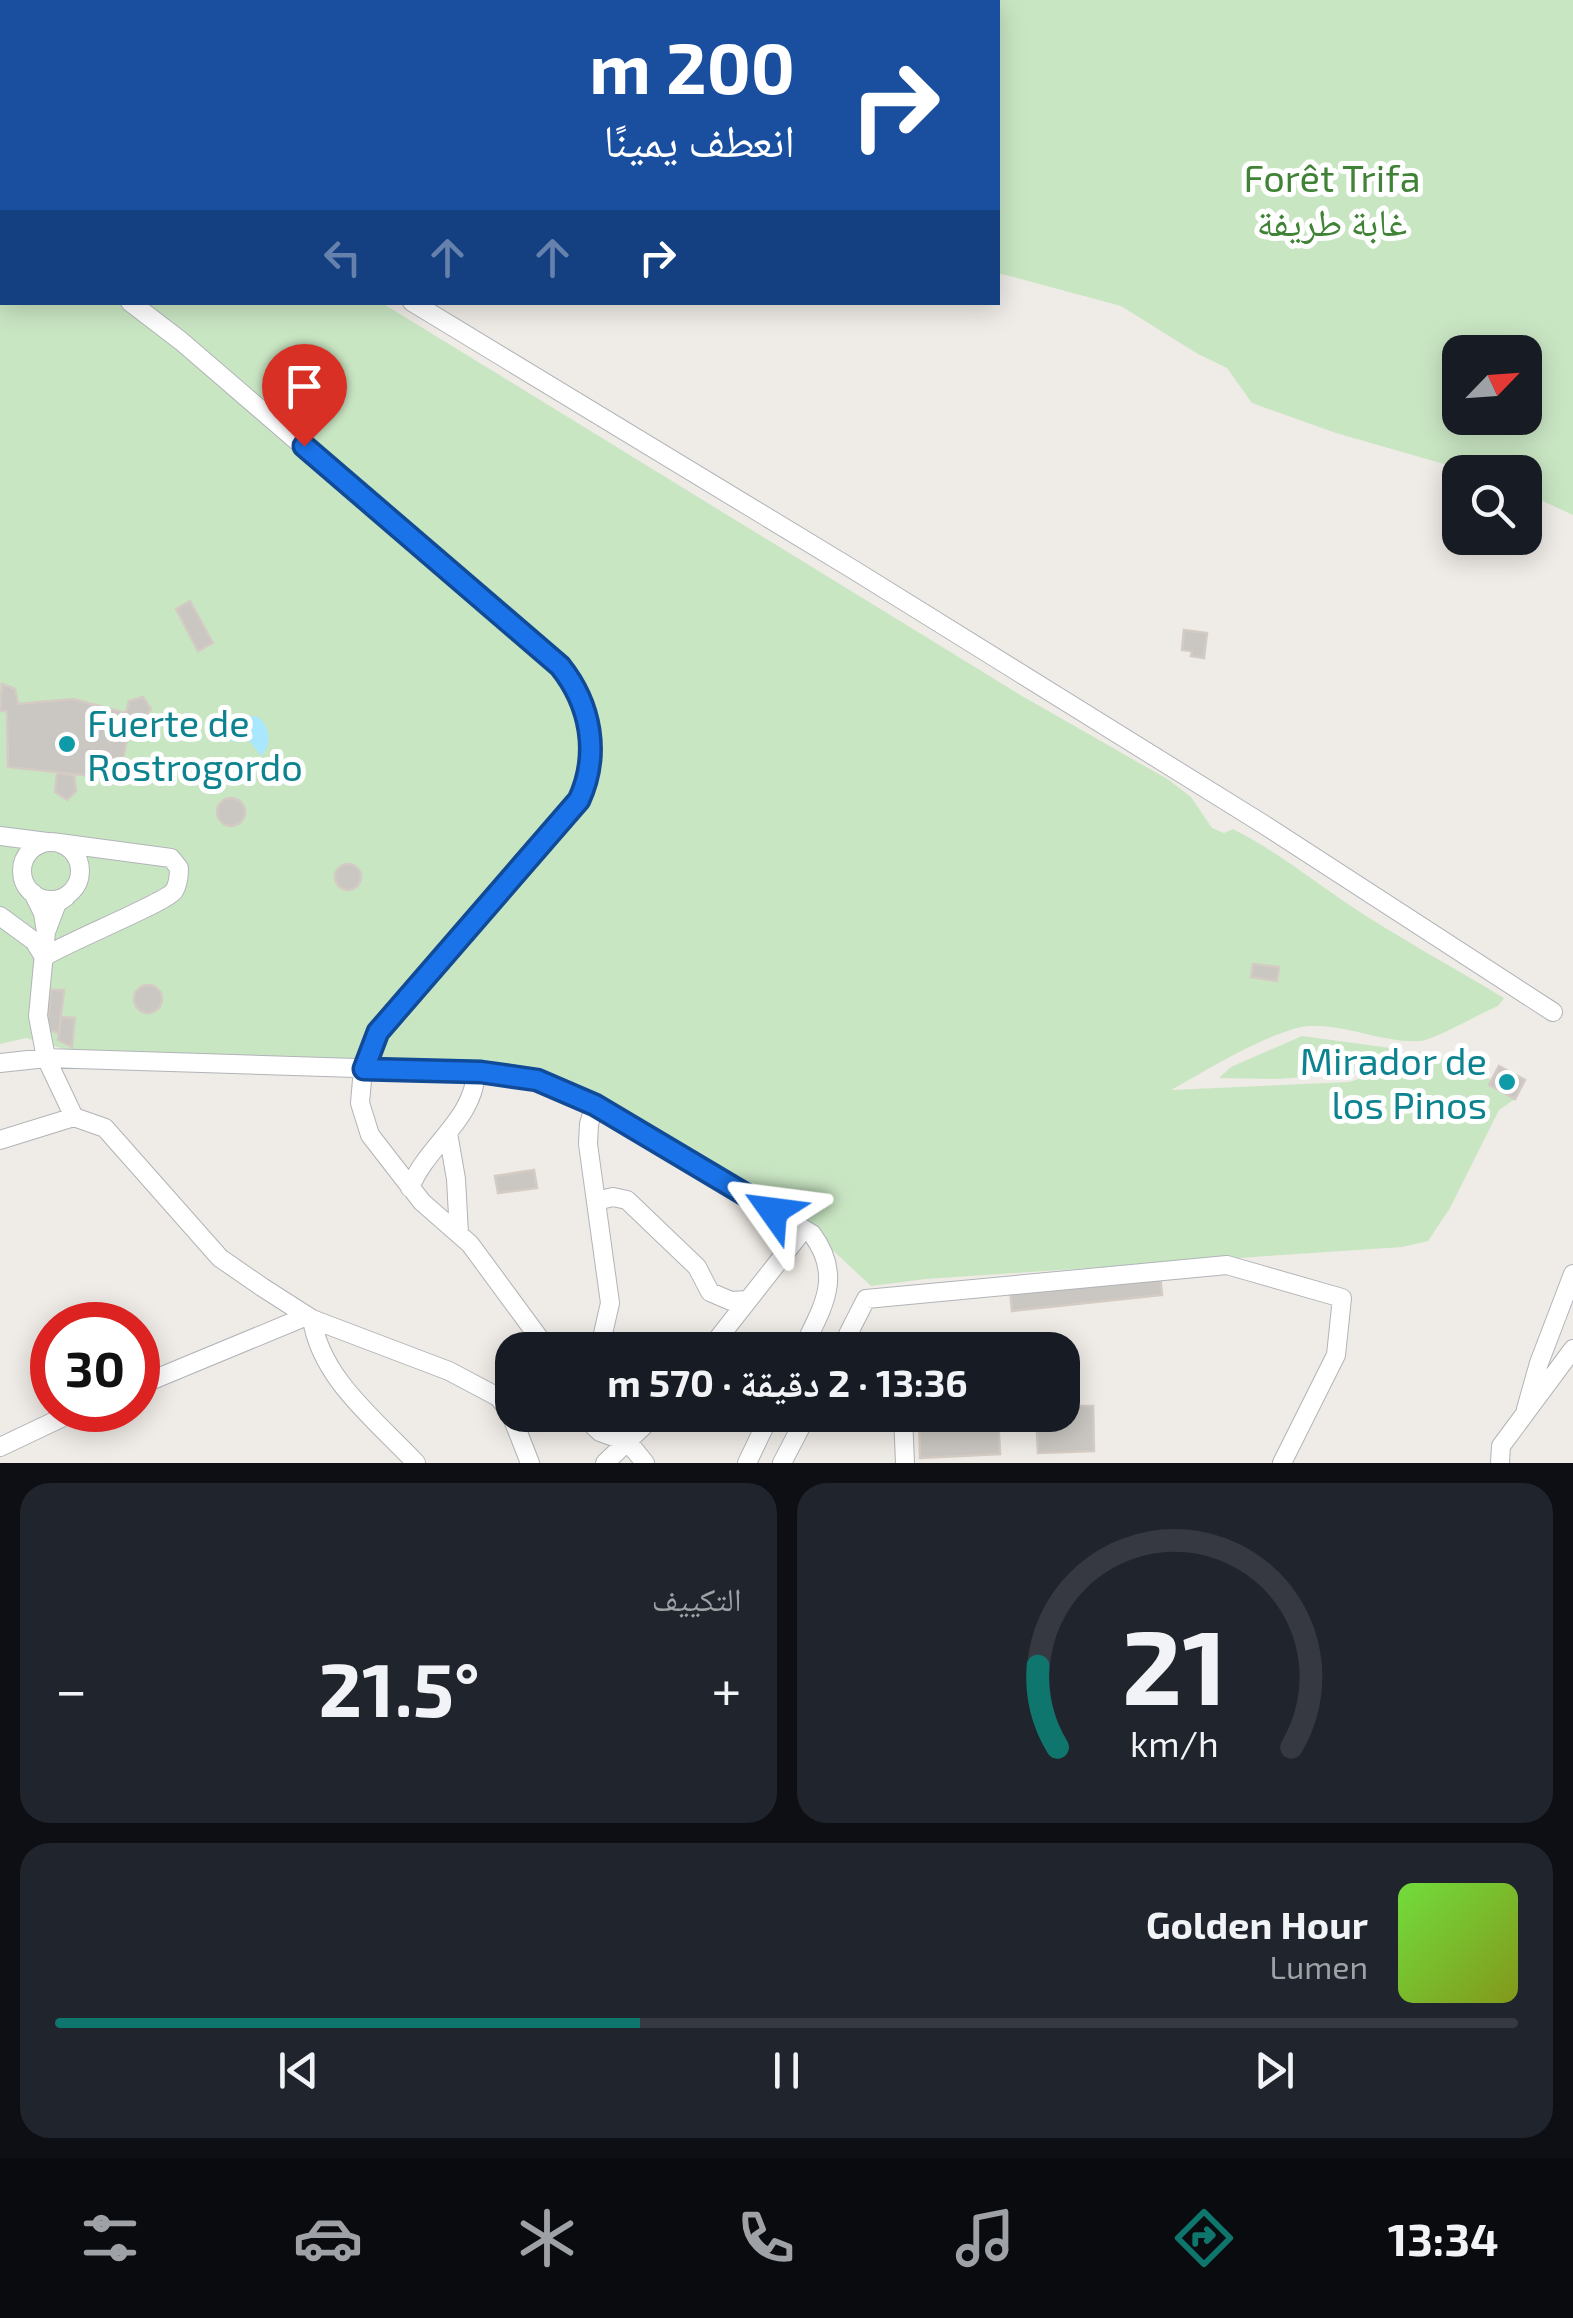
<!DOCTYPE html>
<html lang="ar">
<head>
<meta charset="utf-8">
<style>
  :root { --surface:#171b24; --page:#20242c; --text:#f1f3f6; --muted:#9ea1a6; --line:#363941; --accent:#0f766e }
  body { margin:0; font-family:"Exo 2","Noto Naskh Arabic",sans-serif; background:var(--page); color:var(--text); direction:rtl; height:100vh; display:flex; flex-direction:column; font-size:38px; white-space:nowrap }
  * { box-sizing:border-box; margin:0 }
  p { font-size:32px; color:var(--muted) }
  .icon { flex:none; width:55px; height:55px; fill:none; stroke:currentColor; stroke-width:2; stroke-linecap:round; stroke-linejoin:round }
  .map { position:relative; height:1463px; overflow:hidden; direction:ltr }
  .panel { display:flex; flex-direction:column; gap:20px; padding:20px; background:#0d0f14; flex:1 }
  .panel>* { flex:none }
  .top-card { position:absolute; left:0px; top:0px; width:1000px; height:305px; box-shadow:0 5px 25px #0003; direction:rtl; background:#1a4fa0; color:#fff; overflow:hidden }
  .needle { width:65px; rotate:65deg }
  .fabs { position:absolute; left:1442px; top:335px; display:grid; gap:20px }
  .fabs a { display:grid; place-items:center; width:100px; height:100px; border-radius:20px; background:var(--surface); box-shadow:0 5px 25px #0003; font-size:50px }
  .speed { position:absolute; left:30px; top:1302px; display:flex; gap:20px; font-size:50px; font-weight:700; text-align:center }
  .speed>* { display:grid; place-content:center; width:130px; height:130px; border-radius:50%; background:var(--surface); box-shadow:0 5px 25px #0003; line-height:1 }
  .speed .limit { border:15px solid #d22; background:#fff; color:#111 }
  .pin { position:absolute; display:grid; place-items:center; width:85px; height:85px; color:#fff; margin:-102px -42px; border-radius:50% 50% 50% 0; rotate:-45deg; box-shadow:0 0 10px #0007 }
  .pin .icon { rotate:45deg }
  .me { position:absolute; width:110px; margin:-55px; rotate:301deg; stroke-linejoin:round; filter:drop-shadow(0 0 8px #0008) }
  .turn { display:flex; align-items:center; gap:35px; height:210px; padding:0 40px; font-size:45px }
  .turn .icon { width:130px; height:130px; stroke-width:2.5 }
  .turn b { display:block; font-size:70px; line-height:85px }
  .lanes { display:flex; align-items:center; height:95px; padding:0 40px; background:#0003; justify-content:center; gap:50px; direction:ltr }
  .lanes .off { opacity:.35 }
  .big { font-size:75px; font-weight:700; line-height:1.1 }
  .panel .widget { flex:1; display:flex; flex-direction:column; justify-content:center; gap:15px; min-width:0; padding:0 35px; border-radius:30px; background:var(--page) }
  .panel .dial { align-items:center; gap:0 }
  .dial svg { height:260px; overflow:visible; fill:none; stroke:var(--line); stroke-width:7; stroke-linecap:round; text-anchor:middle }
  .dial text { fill:var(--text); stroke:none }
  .song { display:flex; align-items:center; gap:30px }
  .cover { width:120px; height:120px; border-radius:15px; background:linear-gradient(135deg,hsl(100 70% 55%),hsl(70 70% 35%)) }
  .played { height:10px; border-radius:5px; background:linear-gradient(90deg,var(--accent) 40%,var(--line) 40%) }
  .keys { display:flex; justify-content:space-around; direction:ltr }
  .heat { display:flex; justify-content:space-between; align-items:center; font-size:55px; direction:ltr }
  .panel .tiles { flex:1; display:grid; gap:20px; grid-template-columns:1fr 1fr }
  .widget:last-child { grid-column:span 2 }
  .trip { position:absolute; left:495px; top:1332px; width:585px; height:100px; border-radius:30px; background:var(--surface); box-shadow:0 5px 25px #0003; font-weight:700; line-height:100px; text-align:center; direction:rtl }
  .tabs { display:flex; height:160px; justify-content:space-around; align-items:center; background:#090b0e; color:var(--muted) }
  .tabs .icon { width:70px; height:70px }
  .tabs .active { color:var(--accent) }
  .tabs b { font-size:45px; color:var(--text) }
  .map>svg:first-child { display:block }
  .green { fill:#c9e6c3; fill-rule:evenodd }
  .water { fill:#a8e7fd }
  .building { fill:#cac6c2; stroke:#d4ccc4; stroke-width:2.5 }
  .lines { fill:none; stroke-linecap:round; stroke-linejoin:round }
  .minor-casing { stroke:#b1b4b8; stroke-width:20 }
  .minor { stroke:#fff; stroke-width:18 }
  .route-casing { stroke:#114b97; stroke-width:25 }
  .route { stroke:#1a73e8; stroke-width:18 }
  .culture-dot { fill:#0f9aa8; stroke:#fff; stroke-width:4 }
  .labels { text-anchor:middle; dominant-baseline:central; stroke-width:10; stroke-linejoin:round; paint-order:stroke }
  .park-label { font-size:38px; fill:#408337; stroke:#fff }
  .culture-label { font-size:38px; fill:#0d838f; stroke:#fff; text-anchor:start }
</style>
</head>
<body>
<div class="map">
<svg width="1573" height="1463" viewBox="0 0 1573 1463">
  <rect width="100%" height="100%" fill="#efebe6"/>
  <path class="green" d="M293 0H1573V515L1525 493V472H1472L1336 433 1252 403 1227 368 1198 354 1121 306 998 273V2ZM1525 352V418H1460V352Z
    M0 191 2 302 382 303 1022 696 1169 780 1191 797 1212 828 1224 833 1233 829C1277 851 1316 883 1357 910 1404 941 1455 968 1504 998L1498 1006C1481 1013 1434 1040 1420 1041 1381 1044 1333 1018 1297 1028 1252 1041 1211 1068 1171 1090L1348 1082C1369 1078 1380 1064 1398 1054 1419 1043 1470 1071 1492 1080L1489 1085 1515 1099 1499 1110 1450 1208 1428 1241 1402 1247 926 1279 871 1286 810 1229 572 1085 526 1067 75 1052 26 1038 0 1044Z
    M1302 1036 1390 1048 1388 1055 1359 1073 1277 1079 1219 1078 1231 1067Z"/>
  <path class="water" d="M245 715 258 717C270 727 273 744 261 756L248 739 233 742 224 733 231 721Z"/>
  <path class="building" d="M190 601 213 643 198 651 176 609Z
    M1184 630 1207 633 1204 658 1191 656 1192 651 1182 650Z
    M2 684 15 689 18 704 73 699 126 713 129 701 143 697 151 709 143 721 131 720 119 779 8 767 7 711H0Z
    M57 773 74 775 76 791 67 800 55 792Z
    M217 812a14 14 0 1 1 28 0a14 14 0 1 1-28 0Z
    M335 877a13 13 0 1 1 26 0a13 13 0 1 1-26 0Z
    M1253 964 1279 967 1277 981 1251 977Z
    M134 999a14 14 0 1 1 28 0a14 14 0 1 1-28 0Z
    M51 990H64L59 1033 51 1031 48 1022Z
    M61 1017 75 1018 72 1047 58 1040Z
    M1499 1066 1525 1080 1515 1099 1489 1085Z
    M534 1170 537 1188 498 1193 495 1176Z
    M1160 1274 1162 1295 1012 1311 1010 1289Z
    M1062 1406H1093L1094 1451 1038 1453 1036 1415H1062Z
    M919 1415H998L1000 1454 920 1458Z"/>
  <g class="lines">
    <g class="minor-casing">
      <path id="minor" d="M0 159H2
        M0 260H2
        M130 302 181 341 559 667C591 704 599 754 579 800L378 1032 364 1069
        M412 302 854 570 1263 824 1553 1012
        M0 836 47 842
        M22 871a29 29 0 1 1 58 0a29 29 0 1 1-58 0Z
        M33 893 43 913 46 932 57 903 66 897
        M0 916 34 941 44 957C67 942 165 903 174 891 178 885 179 876 179 868L171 858 59 843
        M46 932 38 1016 46 1058 74 1117 105 1128 220 1258 262 1287 312 1319 449 1371 498 1397 510 1412 530 1463
        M0 1063 46 1058 481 1072 512 1074 568 1091 812 1234C844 1277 822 1308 802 1350
        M363 1069 360 1103 370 1135 422 1202 470 1244 548 1350
        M595 1105 589 1124 588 1144 610 1303 602 1338 603 1350
        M448 1133 456 1179 459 1234
        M0 1140 74 1117
        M410 1188C426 1146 474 1120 476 1072
        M596 1201 613 1197 627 1200 697 1267 710 1292 731 1301 748 1300
        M312 1319C321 1379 376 1420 416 1463
        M709 1350 804 1229
        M840 1350 866 1299 1227 1265 1342 1298 1336 1355 1282 1463
        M138 1386 307 1316
        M1526 1409 1539 1363 1573 1274
        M582 1415 600 1432 628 1442 645 1463
        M903 1415 905 1463
        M0 1447 78 1410
        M605 1463 655 1415
        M747 1463 770 1415
        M782 1463 807 1415
        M1500 1463 1501 1446 1573 1349"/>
    </g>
    <use href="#minor" class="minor"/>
  </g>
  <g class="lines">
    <g class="route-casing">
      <path id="route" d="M304 446 560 666C591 705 600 754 579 800L378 1032 364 1069 481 1072 537 1080 595 1105 773 1211"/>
    </g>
    <use href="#route" class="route"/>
  </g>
  <g class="culture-dot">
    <circle cx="67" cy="744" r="10"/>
    <circle cx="1507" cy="1082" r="10"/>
  </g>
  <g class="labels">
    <g class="park-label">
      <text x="1332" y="177">Forêt Trifa<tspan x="1332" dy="44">غابة طريفة</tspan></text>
    </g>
    <g class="culture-label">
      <text x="87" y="722">Fuerte de<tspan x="87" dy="44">Rostrogordo</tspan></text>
      <text x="1487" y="1060" text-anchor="end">Mirador de<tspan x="1487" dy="44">los Pinos</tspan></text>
    </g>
  </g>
</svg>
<div class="fabs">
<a><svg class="needle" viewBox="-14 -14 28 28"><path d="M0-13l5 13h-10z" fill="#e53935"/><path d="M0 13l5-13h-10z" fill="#9ea1a6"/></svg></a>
<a><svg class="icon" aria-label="search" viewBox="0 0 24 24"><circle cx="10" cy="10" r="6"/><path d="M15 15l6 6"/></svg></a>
</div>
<div class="speed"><div class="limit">30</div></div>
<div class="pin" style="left:304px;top:446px;background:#d93025"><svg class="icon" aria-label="arrive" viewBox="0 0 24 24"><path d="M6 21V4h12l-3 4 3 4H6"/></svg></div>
<svg class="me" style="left:773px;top:1211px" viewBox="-20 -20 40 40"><path d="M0-17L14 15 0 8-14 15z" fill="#1a73e8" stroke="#fff" stroke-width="4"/></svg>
<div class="trip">13:36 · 2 دقيقة · 570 m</div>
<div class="top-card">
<div class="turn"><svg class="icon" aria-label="right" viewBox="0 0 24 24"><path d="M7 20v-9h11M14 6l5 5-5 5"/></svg><div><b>200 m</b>انعطف يمينًا</div></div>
<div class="lanes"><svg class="icon off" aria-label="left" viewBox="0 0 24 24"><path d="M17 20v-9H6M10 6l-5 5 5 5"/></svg><svg class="icon off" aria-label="ahead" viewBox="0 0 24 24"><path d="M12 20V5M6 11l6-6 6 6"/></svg><svg class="icon off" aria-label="ahead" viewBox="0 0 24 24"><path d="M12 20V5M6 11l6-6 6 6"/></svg><svg class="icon" aria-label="right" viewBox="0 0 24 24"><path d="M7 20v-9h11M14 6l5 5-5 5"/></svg></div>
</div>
</div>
<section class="panel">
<div class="tiles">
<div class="widget dial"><svg viewBox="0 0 100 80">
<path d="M14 69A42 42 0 1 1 86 69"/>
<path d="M14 69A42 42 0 0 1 8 44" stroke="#0f766e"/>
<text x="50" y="56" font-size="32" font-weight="700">21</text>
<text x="50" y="72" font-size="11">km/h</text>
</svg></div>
<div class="widget"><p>التكييف</p>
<div class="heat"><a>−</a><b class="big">21.5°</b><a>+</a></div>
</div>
<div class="widget">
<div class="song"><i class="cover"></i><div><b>Golden Hour</b><p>Lumen</p></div></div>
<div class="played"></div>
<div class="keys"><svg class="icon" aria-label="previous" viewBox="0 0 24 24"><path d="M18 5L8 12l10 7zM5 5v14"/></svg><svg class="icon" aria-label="pause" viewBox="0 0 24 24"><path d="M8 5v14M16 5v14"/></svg><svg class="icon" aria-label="next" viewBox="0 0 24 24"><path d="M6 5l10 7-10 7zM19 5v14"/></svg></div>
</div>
</div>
</section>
<nav class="tabs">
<b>13:34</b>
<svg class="icon active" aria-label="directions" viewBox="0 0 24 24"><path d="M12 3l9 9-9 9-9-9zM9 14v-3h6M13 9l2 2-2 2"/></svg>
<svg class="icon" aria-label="music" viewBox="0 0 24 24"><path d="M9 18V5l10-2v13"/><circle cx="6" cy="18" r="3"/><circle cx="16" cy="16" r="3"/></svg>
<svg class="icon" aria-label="phone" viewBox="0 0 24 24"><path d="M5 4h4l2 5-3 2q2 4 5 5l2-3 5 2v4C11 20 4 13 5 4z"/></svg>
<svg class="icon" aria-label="climate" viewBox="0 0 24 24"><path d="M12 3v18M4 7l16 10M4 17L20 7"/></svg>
<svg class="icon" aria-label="car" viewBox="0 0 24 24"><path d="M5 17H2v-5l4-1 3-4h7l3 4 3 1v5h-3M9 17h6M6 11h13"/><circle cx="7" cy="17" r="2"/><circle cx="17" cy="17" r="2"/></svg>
<svg class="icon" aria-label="filters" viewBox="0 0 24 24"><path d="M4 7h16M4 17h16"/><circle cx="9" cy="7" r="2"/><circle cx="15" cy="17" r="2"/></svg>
</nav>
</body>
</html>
